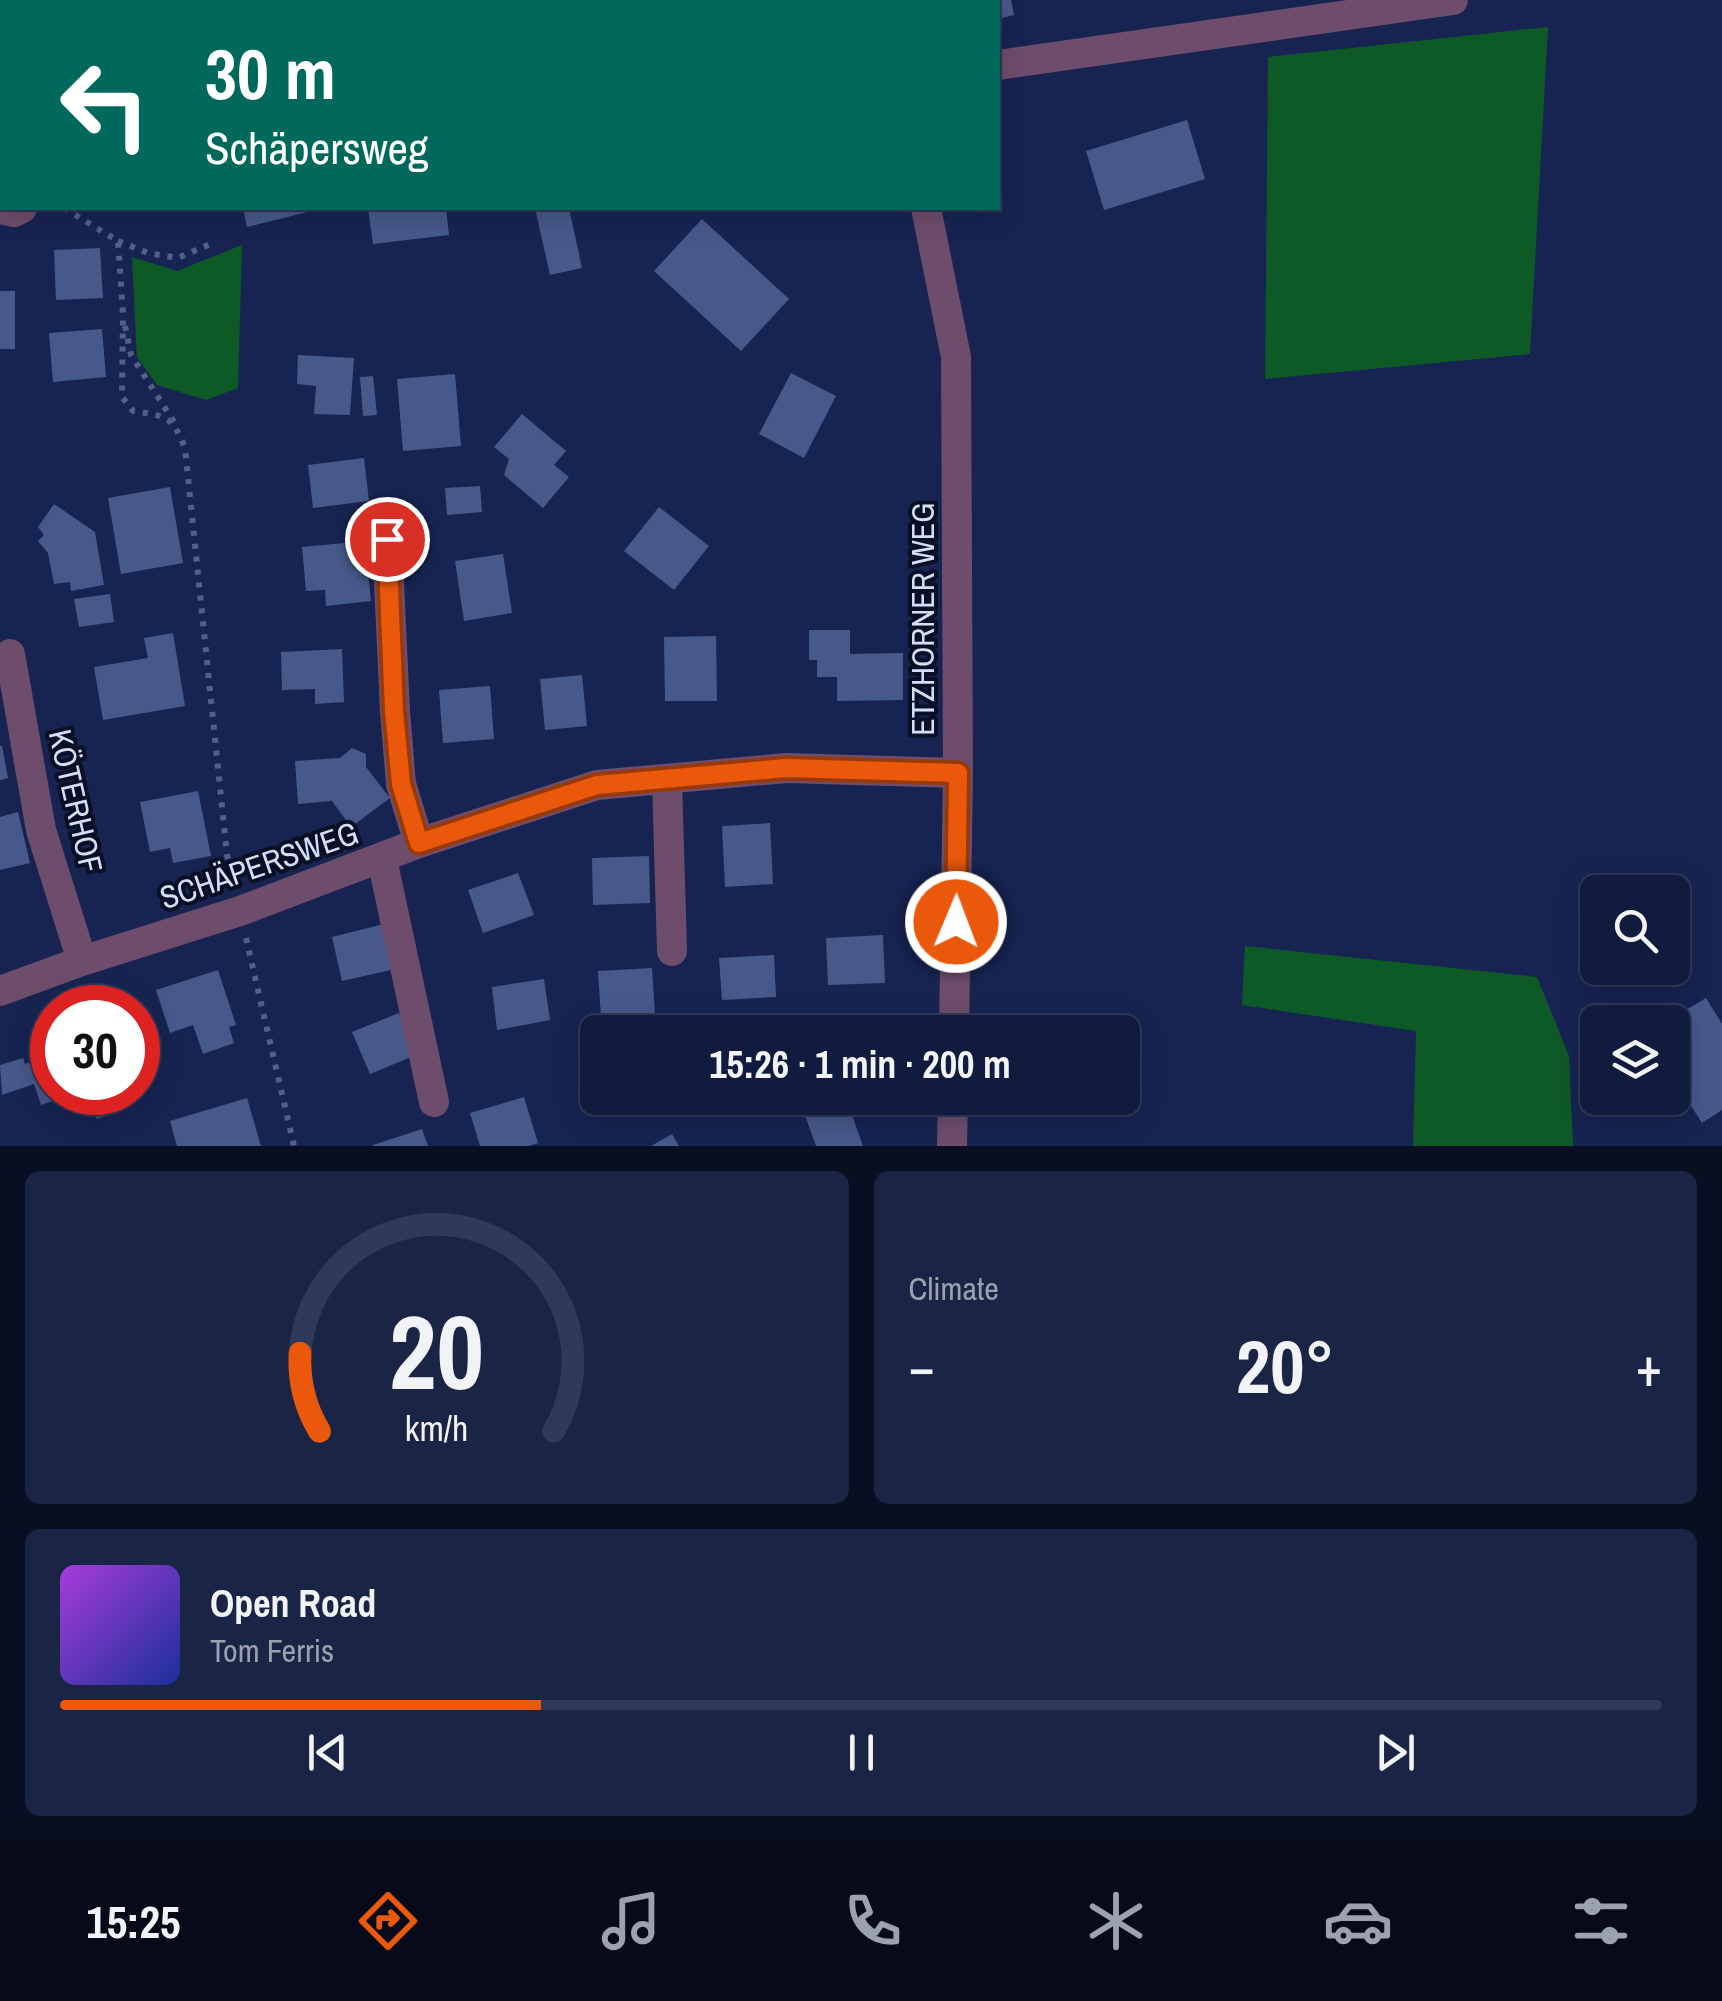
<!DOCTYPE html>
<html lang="en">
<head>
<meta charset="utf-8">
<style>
  :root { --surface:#111b3e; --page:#1a2445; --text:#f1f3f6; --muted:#9ca1b0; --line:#303958; --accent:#ea580c }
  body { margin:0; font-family:"Archivo Narrow",sans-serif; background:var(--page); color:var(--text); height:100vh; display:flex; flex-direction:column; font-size:38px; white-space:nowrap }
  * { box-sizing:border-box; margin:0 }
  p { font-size:32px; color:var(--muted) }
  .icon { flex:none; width:55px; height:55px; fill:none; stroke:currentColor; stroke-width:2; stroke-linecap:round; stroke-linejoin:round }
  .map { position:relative; height:1146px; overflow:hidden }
  .panel { display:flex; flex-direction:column; gap:25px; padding:25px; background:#090f22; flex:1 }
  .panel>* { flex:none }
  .top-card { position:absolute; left:0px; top:0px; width:1000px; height:210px; box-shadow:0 5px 25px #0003,0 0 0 2px var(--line); background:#00695c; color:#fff; overflow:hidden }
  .fabs { position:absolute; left:1580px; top:875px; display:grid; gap:20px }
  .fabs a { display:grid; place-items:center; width:110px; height:110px; border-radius:15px; background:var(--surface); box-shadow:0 5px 25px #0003,0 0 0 2px var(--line); font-size:50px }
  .speed { position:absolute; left:30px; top:985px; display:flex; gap:20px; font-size:50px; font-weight:700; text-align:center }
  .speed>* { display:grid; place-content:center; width:130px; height:130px; border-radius:50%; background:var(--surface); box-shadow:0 5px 25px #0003,0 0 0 2px var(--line); line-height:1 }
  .speed .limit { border:15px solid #d22; background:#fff; color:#111 }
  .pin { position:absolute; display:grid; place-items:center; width:85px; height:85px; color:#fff; margin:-42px; border:5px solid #fff; border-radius:50%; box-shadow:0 2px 10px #0007 }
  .me { position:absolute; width:110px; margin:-55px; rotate:1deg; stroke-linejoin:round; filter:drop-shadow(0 0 8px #0008) }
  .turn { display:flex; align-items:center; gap:35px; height:210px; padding:0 40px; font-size:45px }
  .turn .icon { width:130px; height:130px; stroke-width:2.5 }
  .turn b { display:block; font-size:70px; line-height:85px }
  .big { font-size:75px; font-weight:800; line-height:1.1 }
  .panel .tile { flex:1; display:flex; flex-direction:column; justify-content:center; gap:15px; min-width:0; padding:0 35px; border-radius:15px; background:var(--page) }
  .panel .dial { align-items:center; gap:0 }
  .dial svg { height:260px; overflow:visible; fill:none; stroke:var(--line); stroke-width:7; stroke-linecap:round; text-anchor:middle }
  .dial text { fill:var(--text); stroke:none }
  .song { display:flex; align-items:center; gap:30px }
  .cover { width:120px; height:120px; border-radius:15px; background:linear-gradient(135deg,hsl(280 70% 55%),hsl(230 70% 35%)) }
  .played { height:10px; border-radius:5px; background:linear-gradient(90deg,var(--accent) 30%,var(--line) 30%) }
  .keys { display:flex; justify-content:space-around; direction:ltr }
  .heat { display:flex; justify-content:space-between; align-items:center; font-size:55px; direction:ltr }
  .panel .tiles { flex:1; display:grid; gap:25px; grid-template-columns:1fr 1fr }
  .tile:last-child { grid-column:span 2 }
  .trip { position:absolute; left:580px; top:1015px; width:560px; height:100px; border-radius:15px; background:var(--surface); box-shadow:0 5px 25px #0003,0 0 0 2px var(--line); font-weight:800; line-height:100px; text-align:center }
  .menu { display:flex; height:160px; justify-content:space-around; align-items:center; background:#070b19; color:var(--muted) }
  .menu .icon { width:70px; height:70px }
  .menu .current { color:var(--accent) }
  .menu b { font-size:45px; color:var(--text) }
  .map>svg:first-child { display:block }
  .green { fill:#0e5a26 }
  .building { fill:#47598b }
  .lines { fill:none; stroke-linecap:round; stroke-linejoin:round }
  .path { stroke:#535f88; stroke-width:6; stroke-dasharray:5 8; stroke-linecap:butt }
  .minor { stroke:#6e4d6c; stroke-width:30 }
  .route-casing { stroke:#983908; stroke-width:25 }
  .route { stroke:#ea580c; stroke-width:18 }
  .labels { text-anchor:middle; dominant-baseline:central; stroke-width:8; stroke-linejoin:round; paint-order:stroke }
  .street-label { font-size:32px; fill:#d2defc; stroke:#091024 }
</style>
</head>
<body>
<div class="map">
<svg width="1722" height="1146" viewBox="0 0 1722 1146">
  <rect width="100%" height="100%" fill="#172452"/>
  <path class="green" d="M1548 27 1530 354 1265 379 1268 57Z
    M242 245 238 388 206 400 157 385 137 357 132 257 177 271Z
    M1245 946 1537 977 1569 1056 1573 1146H1413L1416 1031 1242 1005Z"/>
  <path class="building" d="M998 0H1011L1014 15 998 19Z
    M1187 120 1205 179 1104 210 1086 151Z
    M243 208H320V209L247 227Z
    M368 208H446L449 235 373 244Z
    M535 208H569L582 268 550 275Z
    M702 219 789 299 741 351 654 271Z
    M100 248 103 298 56 300 54 250Z
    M0 291H15V349H0Z
    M102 329 106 377 53 382 49 333Z
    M298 355 354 358 350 415 314 414 316 386 297 384Z
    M791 373 836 396 804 458 759 434Z
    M455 374 461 446 403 451 397 379Z
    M373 376 377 415 363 416 360 377Z
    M522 414 566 451 554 465 569 477 543 508 504 475 509 459 494 447Z
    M364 458 369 501 313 508 308 465Z
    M480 486 482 512 447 515 445 488Z
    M170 487 183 563 121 574 108 498Z
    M54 504 95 532 104 585 71 591 70 582 54 584 48 553 38 541 44 535 38 527Z
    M659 507 709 546 674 590 624 551Z
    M365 541 371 601 326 606 325 590 306 591 302 547Z
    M503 554 512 613 464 621 455 561Z
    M110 594 114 622 79 627 74 599Z
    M809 630H850V654L903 653V700L837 701V677H817V660H809Z
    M173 633 185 706 103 720 94 667 148 658 144 638Z
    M716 636 717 701H665L664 637Z
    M342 649 344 702 315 704V689L282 690 281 652Z
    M582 675 587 726 545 730 540 679Z
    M490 686 494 739 443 743 439 690Z
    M0 746H2L8 778 0 780Z
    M352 748 366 754V767L390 798 351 827 332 801 298 804 295 761 340 758Z
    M198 791 211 856 173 863 170 848 150 852 140 802Z
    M18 812 30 863 0 870V817Z
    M770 823 773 884 725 887 722 826Z
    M649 856 650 903 593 905 592 858Z
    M518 873 534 915 483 933 468 890Z
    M384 924 395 969 342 981 332 937Z
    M883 935 885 983 828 985 826 938Z
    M774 955 776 997 722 1000 719 958Z
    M652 968 655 1015 601 1018 598 971Z
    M218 970 236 1025 229 1027 234 1043 203 1054 193 1025 170 1033 156 990Z
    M544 979 550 1020 497 1030 492 987Z
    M1706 998 1722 1024V1110L1702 1123 1672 1076V1022H1666Z
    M399 1013 416 1055 370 1074 352 1032Z
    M52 1047V1092H118L124 1110 97 1119 91 1104 74 1110 69 1095 41 1105 34 1084 2 1095 0 1065 23 1058 25 1064 49 1055 48 1049Z
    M524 1097 538 1143 529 1146H480L470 1113Z
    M247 1098 261 1146H177L170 1121Z
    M828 1098H846L863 1146H816L802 1107Z
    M422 1129 428 1146H373V1145Z
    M672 1134 679 1146H651Z"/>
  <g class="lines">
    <path class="path" d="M64 208 118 241 123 315 122 397 133 411C167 416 172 416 185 448L227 855 233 882
      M118 241 148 253 178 258 210 244
      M125 326 131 355 176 425
      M246 938 294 1146"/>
    <path class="minor" d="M8 0 9 2
      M883 0 884 2
      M998 65 1453 0
      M0 148 2 147
      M926 208 956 357 958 773 954 1032
      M0 209 14 212 22 208
      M387 539 395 711 401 784 419 843
      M10 654 41 830 82 961
      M667 780 672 951
      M382 859 434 1102
      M0 991 82 961 240 911 419 843 597 785 786 768 958 773
      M952 1146 953 1098"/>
  </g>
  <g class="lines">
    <g class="route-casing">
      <path id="route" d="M387 539 394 711 401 784 419 843 597 785 786 768 958 773 956 922"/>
    </g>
    <use href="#route" class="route"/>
  </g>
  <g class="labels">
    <g class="street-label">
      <text transform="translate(922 619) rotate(-90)">ETZHORNER WEG</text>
      <text transform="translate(76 801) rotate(77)">KÖTERHOF</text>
      <text transform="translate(259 865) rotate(-19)">SCHÄPERSWEG</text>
    </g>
  </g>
</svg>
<div class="fabs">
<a><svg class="icon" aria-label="search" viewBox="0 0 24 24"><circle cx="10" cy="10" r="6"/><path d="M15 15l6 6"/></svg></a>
<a><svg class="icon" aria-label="layers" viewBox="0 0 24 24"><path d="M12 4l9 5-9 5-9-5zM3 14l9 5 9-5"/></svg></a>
</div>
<div class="speed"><div class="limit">30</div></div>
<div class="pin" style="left:387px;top:539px;background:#d93025"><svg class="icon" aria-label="arrive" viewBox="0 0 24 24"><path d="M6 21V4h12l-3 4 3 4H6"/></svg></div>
<svg class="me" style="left:956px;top:922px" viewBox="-20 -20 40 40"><circle r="17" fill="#ea580c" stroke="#fff" stroke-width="3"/><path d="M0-11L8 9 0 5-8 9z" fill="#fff"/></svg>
<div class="trip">15:26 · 1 min · 200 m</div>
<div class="top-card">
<div class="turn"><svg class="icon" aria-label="left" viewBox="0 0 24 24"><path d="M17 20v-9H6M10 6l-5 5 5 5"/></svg><div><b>30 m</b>Schäpersweg</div></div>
</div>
</div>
<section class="panel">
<div class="tiles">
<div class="tile dial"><svg viewBox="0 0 100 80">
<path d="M14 69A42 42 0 1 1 86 69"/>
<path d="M14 69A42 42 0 0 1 8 45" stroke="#ea580c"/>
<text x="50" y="56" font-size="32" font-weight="700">20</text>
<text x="50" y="72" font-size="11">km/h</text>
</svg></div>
<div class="tile"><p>Climate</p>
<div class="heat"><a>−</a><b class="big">20°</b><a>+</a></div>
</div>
<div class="tile">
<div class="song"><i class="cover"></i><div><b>Open Road</b><p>Tom Ferris</p></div></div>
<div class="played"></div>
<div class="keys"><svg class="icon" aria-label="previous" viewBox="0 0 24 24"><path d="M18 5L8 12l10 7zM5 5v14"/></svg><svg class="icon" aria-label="pause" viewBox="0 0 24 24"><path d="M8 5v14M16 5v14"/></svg><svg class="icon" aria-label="next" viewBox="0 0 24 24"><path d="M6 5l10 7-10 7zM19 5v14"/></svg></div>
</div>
</div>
</section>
<nav class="menu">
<b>15:25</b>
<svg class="icon current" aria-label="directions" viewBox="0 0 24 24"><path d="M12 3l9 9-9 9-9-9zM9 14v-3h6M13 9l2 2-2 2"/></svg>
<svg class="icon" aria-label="music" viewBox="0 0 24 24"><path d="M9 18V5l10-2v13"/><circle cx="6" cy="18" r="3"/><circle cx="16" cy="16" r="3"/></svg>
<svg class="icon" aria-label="phone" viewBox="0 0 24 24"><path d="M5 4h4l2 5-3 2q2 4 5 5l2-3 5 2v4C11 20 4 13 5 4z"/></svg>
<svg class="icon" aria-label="climate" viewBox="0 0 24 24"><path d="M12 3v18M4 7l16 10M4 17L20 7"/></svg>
<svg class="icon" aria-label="car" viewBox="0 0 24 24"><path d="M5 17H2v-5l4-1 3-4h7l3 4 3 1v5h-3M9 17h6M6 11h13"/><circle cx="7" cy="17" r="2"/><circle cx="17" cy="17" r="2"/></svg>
<svg class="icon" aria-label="filters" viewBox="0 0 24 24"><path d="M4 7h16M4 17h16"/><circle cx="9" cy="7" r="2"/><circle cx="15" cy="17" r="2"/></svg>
</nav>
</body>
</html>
